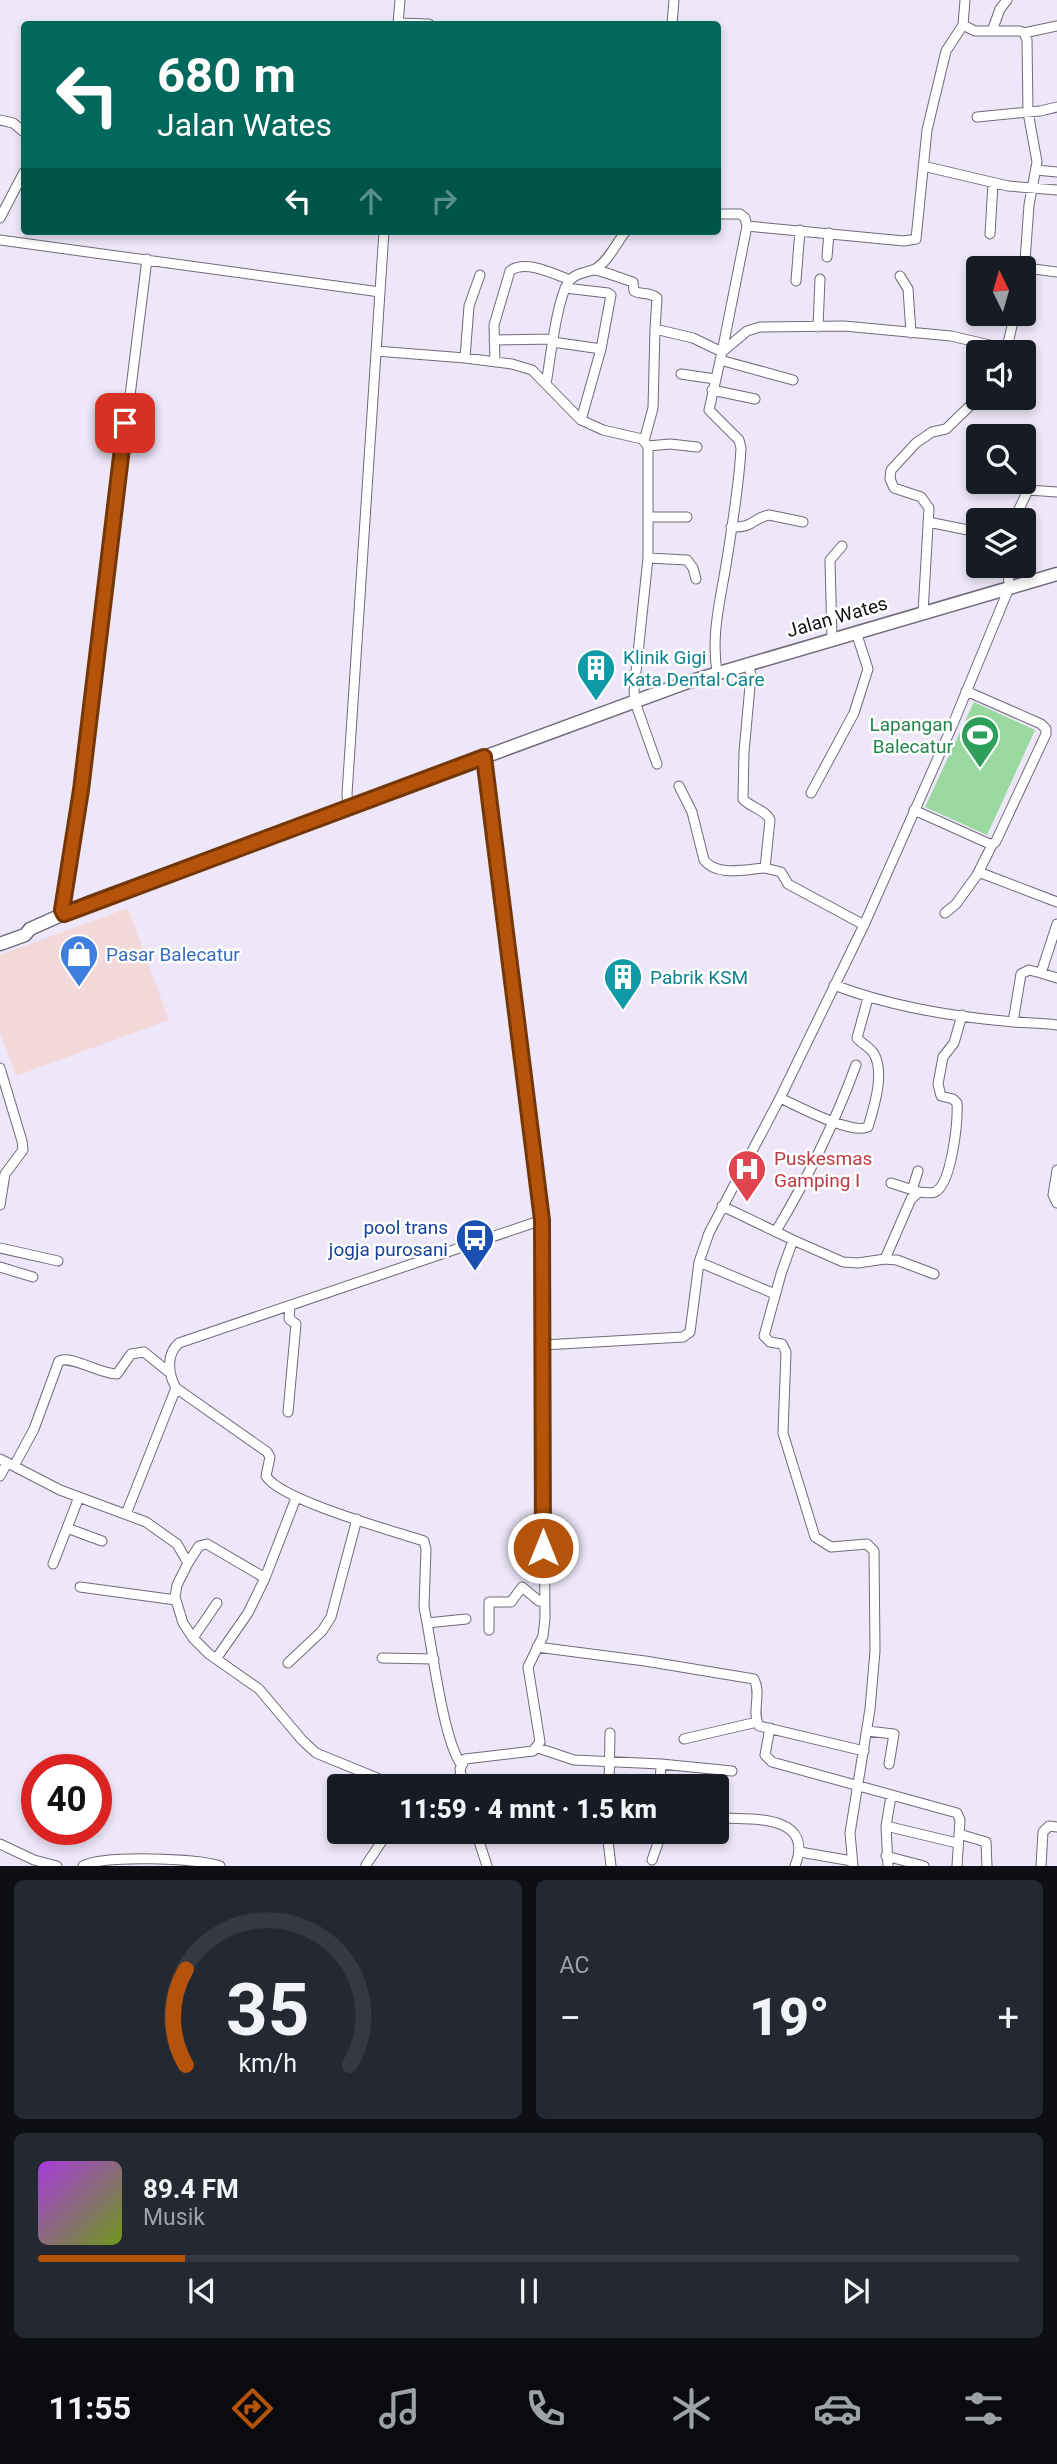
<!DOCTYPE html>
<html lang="id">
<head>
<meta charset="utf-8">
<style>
  :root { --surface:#171b24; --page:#242831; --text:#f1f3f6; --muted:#9ea1a6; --line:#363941; --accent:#b45309 }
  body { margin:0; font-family:Roboto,sans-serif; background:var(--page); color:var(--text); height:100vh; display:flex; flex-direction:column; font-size:26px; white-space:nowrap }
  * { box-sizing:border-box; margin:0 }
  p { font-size:23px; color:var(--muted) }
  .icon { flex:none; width:38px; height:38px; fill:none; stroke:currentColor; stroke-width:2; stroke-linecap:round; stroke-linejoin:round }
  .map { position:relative; height:1866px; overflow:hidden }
  .drawer { display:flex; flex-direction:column; gap:14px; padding:14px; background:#0d0f14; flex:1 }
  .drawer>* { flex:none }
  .banner { position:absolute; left:21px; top:21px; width:700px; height:214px; border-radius:7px; box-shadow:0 4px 10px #0003; background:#00695c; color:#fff; overflow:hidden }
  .needle { width:46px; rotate:355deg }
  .fabs { position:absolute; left:966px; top:256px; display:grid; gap:14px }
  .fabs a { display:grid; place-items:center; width:70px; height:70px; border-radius:7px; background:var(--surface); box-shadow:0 4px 10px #0003; font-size:35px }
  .speed { position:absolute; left:21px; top:1754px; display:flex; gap:14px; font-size:35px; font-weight:700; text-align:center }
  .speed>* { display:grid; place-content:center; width:91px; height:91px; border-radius:50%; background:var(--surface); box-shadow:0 4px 10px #0003; line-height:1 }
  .speed .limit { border:10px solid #d22; background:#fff; color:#111 }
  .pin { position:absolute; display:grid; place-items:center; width:60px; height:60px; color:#fff; margin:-30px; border-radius:14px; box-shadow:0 4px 10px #0006 }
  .me { position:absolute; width:77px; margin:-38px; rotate:0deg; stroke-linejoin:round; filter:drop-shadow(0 0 5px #0008) }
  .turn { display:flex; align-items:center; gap:24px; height:147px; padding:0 21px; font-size:32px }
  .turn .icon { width:91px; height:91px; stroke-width:2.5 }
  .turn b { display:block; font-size:49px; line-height:60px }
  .lanes { display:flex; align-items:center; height:66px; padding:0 21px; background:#0003; justify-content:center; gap:35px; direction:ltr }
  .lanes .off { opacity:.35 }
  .big { font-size:52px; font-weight:800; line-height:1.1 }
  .drawer .tile { flex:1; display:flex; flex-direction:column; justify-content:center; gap:10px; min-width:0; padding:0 24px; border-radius:10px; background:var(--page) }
  .drawer .dial { align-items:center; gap:0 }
  .dial svg { height:182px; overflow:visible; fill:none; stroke:var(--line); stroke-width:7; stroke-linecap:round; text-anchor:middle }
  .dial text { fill:var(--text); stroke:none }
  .song { display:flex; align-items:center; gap:21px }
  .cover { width:84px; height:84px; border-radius:10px; background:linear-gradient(135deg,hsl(280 70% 55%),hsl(80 70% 35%)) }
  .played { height:7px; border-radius:4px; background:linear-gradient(90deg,var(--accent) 15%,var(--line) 15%) }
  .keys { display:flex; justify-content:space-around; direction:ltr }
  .heat { display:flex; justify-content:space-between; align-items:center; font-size:38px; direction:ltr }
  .drawer .tiles { flex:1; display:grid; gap:14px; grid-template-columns:1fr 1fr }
  .tile:last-child { grid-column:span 2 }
  .trip { position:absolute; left:327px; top:1774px; width:402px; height:70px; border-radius:7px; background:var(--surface); box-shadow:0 4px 10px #0003; font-weight:800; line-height:70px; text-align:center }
  .dock { display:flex; height:112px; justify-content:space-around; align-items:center; background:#090b0e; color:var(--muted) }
  .dock .icon { width:49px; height:49px }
  .dock .selected { color:var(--accent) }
  .dock b { font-size:32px; color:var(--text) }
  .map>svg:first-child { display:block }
  .commercial { fill:#f4d9da }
  .green { fill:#99d99f }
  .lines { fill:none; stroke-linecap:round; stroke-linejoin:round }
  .minor-casing { stroke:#706a7a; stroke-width:11 }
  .highway-casing { stroke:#706a7a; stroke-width:15 }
  .minor { stroke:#fff; stroke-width:9 }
  .highway { stroke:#fff; stroke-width:12 }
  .route-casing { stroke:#753606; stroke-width:18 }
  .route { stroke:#b45309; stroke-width:12 }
  .labels { text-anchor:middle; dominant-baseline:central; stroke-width:5; stroke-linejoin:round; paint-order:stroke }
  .street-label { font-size:19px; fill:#131016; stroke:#fff }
  .culture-label { font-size:19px; fill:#0d838f; stroke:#fff; text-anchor:start }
  .leisure-label { font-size:19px; fill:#27864d; stroke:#fff; text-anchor:end }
  .shop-label { font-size:19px; fill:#366cbe; stroke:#fff; text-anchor:start }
  .health-label { font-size:19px; fill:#be3a42; stroke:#fff; text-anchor:start }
  .transit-label { font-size:19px; fill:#164399; stroke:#fff; text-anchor:end }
</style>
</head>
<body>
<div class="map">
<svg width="1057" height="1866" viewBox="0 0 1057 1866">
  <rect width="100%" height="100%" fill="#ede7f9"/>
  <path class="commercial" d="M128 908 169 1020 16 1076 0 1032V955Z"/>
  <path class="green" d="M974 702 1035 730 987 835 925 807Z"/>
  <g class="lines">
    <g class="minor-casing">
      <path id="minor" d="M398 23 429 24
        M398 24 400 0
        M672 24 674 0
        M963 25 975 31H1020L1024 33 1027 40 1028 112 1037 162 1029 205 1024 275
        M992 31 1000 9 1007 0
        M1024 33 1057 26
        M977 117 1040 111 1057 107
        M0 120 13 123 24 132
        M923 166 1008 186 1057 190
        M1036 170 1057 172
        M0 218 24 172
        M747 226 904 241 916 239 927 130 946 51 963 25 965 0
        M990 234 993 183
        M0 240 380 292
        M827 257 829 233
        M1026 268 1057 272
        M595 270C610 273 619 278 633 282L634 291C641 295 651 292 657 298L655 329 693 338 722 352 747 226 745 218 740 214H718
        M900 276 908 289 911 333
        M796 281 800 230
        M565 288 608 293 611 295 601 349
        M818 327 820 279
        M494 340 554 339
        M553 342 601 349 581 420
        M376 351 465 358 512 364 532 370 581 420 603 430 642 439 648 446V558L634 691 635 702 657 764
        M1006 352 1015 313
        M465 358 469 306 480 275
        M720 360 793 380
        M495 362 494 325 510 271C525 259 554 274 570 280
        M681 374 715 379
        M546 384C550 363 557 292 571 279 578 272 587 273 595 269 608 262 617 242 626 231
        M712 390 755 399
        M644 441 653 408 655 329
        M648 446 670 444 697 447
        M648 517H687
        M1014 520 1028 490 1057 492
        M928 522 978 532
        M731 527C755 528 752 518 769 515L803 522
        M648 558 687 560 693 568 696 579
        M923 613 929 508 921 497 894 488 890 479 891 470 916 443 932 432 946 429 979 397
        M832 639 830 560 842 546
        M748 663 751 675 744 752 743 799C751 808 766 810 770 820L765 868 781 872 788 884 864 925
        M717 672C711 635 720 602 726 565 732 527 739 487 741 448L739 440 709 410 722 352 747 331 760 327 844 326 951 336 1007 349
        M679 786 692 812 704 860C717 877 746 869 765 868
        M811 793 854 713 868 669 856 632
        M348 807 347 794 384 231
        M914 810 992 845 996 841 1046 734V729L1041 724 966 691
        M977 875 992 845
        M945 913 956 904 977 875 981 873 1057 902
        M64 914 62 907 81 790 147 259
        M1041 973 1057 978
        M834 985C889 1006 954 1017 1014 1022 1028 1023 1043 1023 1057 1025
        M1013 1022 1021 974 1029 970 1041 973 1057 924
        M0 1068 22 1141 23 1150 5 1174 0 1205
        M780 1098C798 1106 851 1135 868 1127 874 1107 885 1073 874 1054 870 1047 862 1044 857 1038L868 998
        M1057 1170 1053 1195 1057 1203
        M891 1183 919 1192
        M912 1190 918 1171
        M722 1206 793 1240 781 1274 764 1336 770 1342 782 1344 786 1352 783 1433 815 1537 831 1547 867 1544 874 1551 875 1651 870 1709 850 1833 853 1866
        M776 1231C809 1176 834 1125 856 1065
        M793 1240 843 1262 858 1263 885 1259 897 1260 934 1274
        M0 1248 58 1261
        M885 1259 911 1199 919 1192C924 1192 931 1194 935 1192 952 1184 958 1120 957 1103L953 1099 941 1096 938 1084 943 1057 954 1043 962 1015
        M699 1262 775 1294
        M0 1267 33 1277
        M544 1345 683 1337 690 1332 699 1262 709 1233 780 1098 864 925 953 724 1009 588 1008 565
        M288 1412 296 1324 289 1319 290 1307
        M0 1459 60 1490 146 1522 177 1544 188 1563 177 1585 175 1597 183 1623 193 1638 209 1654 259 1689 302 1740 316 1753 399 1787
        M14 1466 34 1429 59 1361C72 1355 99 1374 117 1374L131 1354 144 1352 170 1373
        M0 1476 7 1463
        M126 1514 176 1388
        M67 1528 102 1541
        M188 1563 199 1546 207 1544 265 1578
        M53 1564 79 1497
        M80 1587 176 1600
        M427 1623 424 1607 426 1549 424 1541C393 1531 280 1500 266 1476L270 1457 267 1452 176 1388C168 1374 166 1354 179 1343L542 1220
        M489 1630V1602H511L522 1587 539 1601H545
        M193 1638 217 1603
        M537 1647 645 1661 754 1679C762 1694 751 1711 759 1726L864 1751
        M382 1658 434 1659
        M216 1659 248 1613 265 1578 296 1498
        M288 1663 322 1631 331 1617 357 1519
        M770 1728 765 1755 772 1762 957 1813 960 1820 957 1866
        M867 1731 894 1734 889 1764
        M684 1739 757 1722
        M538 1748 574 1760 661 1764 732 1771
        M461 1764C444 1741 433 1655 427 1623L466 1619
        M463 1787 460 1769 465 1759 533 1751 540 1742 528 1667 543 1636 545 1618 542 1220 484 757
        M609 1787 610 1733
        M660 1787 661 1764
        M718 1818C751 1819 815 1814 795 1866
        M886 1826 957 1843
        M476 1832 487 1866
        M607 1832 611 1866
        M959 1834 986 1842 987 1866
        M0 1844 34 1860 57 1866
        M800 1852 852 1861
        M886 1856 924 1866
        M652 1860 662 1832
        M366 1865 388 1832
        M83 1866C103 1855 197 1858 220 1866
        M888 1866 886 1826 891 1796
        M1041 1866 1043 1832 1049 1826 1057 1827"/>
    </g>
    <g class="highway-casing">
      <path id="highway" d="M0 944 25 935 30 929 88 903 685 683 1057 574"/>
    </g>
    <use href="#minor" class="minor"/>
    <use href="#highway" class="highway"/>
  </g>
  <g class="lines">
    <g class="route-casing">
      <path id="route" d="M125 423 81 790 62 910 64 914 484 757 542 1220 543 1548"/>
    </g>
    <use href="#route" class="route"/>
  </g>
  <defs>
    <g id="building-pin" transform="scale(2.0125)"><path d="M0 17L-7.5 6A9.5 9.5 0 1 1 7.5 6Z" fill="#0f9aa8" stroke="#fff"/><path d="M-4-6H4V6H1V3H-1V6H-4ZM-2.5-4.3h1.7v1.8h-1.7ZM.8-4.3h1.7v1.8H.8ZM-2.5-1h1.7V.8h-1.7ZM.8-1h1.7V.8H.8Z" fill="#fff"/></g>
    <g id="stadium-pin" transform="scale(2.0125)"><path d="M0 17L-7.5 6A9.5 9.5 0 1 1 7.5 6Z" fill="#2e9e5b" stroke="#fff"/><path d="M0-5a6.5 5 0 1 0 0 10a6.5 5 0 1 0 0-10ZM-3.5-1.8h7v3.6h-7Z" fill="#fff"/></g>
    <g id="shop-pin" transform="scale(2.0125)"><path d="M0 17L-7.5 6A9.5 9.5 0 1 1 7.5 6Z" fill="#3f7fe0" stroke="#fff"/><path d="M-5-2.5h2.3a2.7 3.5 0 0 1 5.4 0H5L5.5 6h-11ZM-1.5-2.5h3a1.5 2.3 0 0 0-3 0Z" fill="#fff"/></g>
    <g id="hospital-pin" transform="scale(2.0125)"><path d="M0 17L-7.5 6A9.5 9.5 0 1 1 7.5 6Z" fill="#e0444e" stroke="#fff"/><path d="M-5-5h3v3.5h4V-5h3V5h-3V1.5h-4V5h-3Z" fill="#fff"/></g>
    <g id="bus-pin" transform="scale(2.0125)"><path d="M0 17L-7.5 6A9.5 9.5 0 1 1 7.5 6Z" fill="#1a4fb4" stroke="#fff"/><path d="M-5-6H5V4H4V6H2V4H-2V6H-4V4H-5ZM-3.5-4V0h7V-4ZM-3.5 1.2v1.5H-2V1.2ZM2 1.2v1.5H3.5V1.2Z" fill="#fff"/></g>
  </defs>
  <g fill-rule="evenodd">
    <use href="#building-pin" x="596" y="668"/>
    <use href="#stadium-pin" x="980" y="735"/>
    <use href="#shop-pin" x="79" y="954"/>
    <use href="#building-pin" x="623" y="977"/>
    <use href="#hospital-pin" x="747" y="1169"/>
    <use href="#bus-pin" x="475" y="1238"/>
  </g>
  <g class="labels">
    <g class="street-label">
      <text transform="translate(837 617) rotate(-16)">Jalan Wates</text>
    </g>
    <g class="culture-label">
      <text x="623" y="657">Klinik Gigi<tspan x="623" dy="22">Kata Dental Care</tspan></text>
      <text x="650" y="977">Pabrik KSM</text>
    </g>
    <g class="leisure-label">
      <text x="953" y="724">Lapangan<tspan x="953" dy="22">Balecatur</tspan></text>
    </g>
    <g class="shop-label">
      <text x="106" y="954">Pasar Balecatur</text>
    </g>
    <g class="health-label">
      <text x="774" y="1158">Puskesmas<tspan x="774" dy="22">Gamping I</tspan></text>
    </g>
    <g class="transit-label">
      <text x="448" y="1227">pool trans<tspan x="448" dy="22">jogja purosani</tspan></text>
    </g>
  </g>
</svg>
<div class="fabs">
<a><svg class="needle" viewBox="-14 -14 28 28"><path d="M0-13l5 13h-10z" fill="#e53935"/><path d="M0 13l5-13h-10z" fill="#9ea1a6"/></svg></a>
<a><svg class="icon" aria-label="sound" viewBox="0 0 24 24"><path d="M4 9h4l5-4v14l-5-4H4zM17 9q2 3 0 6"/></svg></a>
<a><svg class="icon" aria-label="search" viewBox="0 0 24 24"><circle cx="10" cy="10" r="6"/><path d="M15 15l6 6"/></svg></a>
<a><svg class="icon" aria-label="layers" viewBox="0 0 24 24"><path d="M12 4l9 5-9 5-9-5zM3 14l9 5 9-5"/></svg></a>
</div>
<div class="speed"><div class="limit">40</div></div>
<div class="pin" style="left:125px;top:423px;background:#d93025"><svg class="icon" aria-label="arrive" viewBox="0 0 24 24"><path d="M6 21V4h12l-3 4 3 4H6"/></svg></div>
<svg class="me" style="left:543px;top:1548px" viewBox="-20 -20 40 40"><circle r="17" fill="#b45309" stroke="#fff" stroke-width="3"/><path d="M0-11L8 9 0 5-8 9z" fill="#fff"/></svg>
<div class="trip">11:59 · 4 mnt · 1.5 km</div>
<div class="banner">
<div class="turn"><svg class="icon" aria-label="left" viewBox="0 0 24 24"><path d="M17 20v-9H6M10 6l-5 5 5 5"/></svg><div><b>680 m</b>Jalan Wates</div></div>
<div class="lanes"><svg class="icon" aria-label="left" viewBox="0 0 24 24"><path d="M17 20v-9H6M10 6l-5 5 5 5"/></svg><svg class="icon off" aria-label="ahead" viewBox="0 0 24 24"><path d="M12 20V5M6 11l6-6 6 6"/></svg><svg class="icon off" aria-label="right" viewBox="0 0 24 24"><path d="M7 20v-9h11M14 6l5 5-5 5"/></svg></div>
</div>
</div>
<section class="drawer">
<div class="tiles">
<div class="tile dial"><svg viewBox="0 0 100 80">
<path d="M14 69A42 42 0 1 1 86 69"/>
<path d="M14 69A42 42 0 0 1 14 27" stroke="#b45309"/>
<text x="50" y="56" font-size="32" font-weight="700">35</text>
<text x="50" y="72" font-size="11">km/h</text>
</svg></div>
<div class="tile"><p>AC</p>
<div class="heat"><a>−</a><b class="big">19°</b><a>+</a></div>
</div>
<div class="tile">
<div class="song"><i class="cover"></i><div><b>89.4 FM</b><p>Musik</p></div></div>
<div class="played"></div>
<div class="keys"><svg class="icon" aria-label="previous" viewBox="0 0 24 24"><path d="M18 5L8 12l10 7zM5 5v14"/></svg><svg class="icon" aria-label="pause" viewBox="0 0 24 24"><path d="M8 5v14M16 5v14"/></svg><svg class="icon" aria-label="next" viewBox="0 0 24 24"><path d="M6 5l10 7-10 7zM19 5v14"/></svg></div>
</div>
</div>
</section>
<nav class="dock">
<b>11:55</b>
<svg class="icon selected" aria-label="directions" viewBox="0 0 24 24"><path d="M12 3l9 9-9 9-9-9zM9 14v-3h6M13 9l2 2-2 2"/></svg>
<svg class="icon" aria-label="music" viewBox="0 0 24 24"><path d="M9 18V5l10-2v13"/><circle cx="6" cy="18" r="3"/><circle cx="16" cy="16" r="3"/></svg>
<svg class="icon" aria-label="phone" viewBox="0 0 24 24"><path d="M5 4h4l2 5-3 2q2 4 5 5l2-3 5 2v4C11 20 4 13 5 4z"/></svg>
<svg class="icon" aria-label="climate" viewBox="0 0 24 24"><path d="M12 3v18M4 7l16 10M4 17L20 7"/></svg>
<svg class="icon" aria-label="car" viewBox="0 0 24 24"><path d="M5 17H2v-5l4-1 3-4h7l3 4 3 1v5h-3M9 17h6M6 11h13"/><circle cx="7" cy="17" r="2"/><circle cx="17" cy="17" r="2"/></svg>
<svg class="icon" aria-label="filters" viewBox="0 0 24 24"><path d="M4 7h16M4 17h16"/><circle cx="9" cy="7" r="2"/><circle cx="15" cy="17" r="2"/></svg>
</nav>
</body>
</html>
